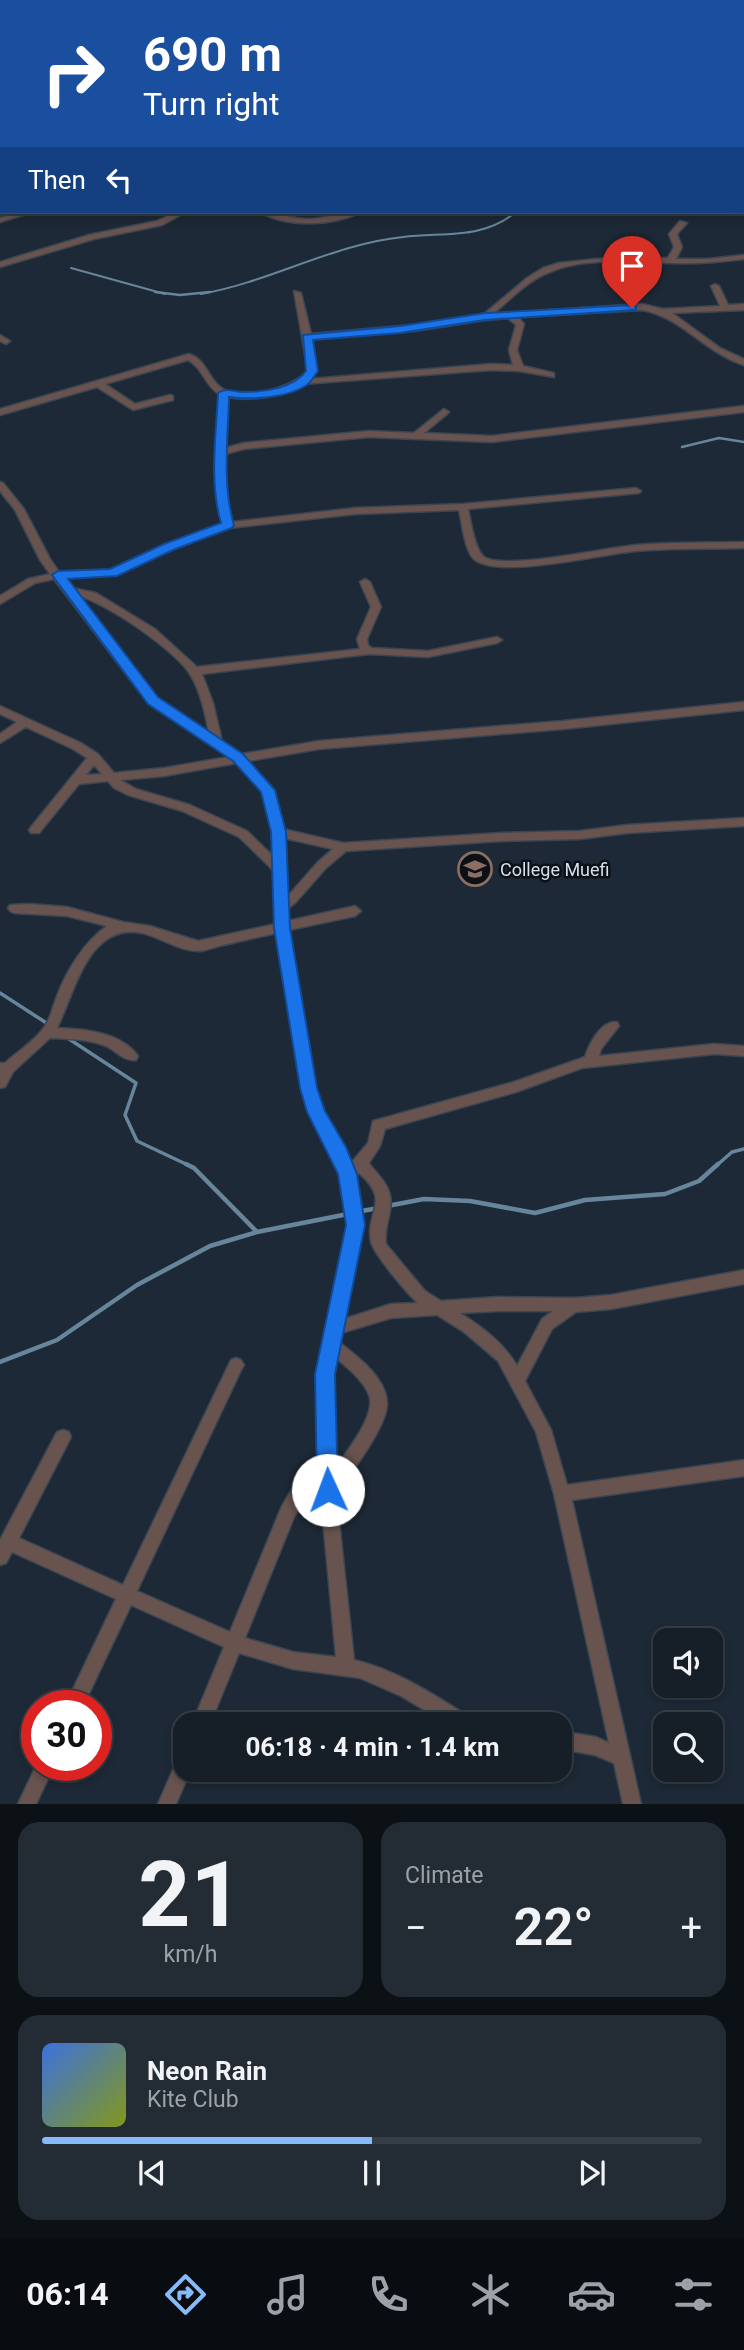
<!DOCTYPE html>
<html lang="en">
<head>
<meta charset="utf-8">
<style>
  :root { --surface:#161f28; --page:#232c34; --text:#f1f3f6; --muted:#9ea2a8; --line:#353d45; --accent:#85bbfb }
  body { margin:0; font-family:Roboto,sans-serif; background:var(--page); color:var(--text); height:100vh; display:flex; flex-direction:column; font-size:26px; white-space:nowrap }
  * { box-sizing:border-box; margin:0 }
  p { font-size:23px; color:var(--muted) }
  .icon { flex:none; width:38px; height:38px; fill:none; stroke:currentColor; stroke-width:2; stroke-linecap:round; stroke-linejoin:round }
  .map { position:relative; height:1804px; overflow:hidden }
  .panel { display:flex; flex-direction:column; gap:18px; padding:18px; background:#0c1116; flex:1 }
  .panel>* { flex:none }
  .top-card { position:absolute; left:0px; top:0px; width:746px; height:214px; box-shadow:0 4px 10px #0003,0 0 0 2px var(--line); background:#1a4fa0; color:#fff; overflow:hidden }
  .controls { position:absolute; left:653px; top:1628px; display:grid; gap:14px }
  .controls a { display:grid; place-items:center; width:70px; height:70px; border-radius:14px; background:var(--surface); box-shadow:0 4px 10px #0003,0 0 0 2px var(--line); font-size:35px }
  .speed { position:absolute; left:21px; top:1690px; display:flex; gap:14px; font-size:35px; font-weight:700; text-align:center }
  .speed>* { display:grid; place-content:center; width:91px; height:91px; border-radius:50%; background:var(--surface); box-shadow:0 4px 10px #0003,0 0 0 2px var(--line); line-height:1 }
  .speed .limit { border:10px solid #d22; background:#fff; color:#111 }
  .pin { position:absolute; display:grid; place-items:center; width:60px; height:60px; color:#fff; margin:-72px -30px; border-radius:50% 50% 50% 0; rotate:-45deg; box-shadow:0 0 7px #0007 }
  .pin .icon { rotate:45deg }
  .me { position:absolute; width:77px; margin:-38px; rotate:358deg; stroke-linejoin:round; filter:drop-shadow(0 0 5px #0008) }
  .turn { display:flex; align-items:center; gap:24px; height:147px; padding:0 28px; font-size:32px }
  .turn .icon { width:91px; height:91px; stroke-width:2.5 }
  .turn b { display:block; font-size:49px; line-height:60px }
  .then { display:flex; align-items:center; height:66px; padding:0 28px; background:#0003; gap:14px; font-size:26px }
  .big { font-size:52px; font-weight:700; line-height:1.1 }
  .panel .card { flex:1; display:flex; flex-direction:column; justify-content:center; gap:10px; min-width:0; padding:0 24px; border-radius:21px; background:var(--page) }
  .panel .dial { align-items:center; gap:0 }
  .dial b { font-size:91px; line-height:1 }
  .song { display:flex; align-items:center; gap:21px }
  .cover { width:84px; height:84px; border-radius:10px; background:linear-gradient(135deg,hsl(220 70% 55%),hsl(70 70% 35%)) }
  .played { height:7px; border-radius:4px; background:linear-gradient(90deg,var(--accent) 50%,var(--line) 50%) }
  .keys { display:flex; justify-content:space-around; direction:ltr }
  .heat { display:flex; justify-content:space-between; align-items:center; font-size:38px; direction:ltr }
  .panel .tiles { flex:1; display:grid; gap:18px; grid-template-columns:1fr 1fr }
  .card:last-child { grid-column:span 2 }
  .trip { position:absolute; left:173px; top:1712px; width:399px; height:70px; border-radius:21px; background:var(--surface); box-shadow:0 4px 10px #0003,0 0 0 2px var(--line); font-weight:700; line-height:70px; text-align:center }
  .tab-bar { display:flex; height:112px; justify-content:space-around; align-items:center; background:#090c10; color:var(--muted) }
  .tab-bar .icon { width:49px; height:49px }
  .tab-bar .selected { color:var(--accent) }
  .tab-bar b { font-size:32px; color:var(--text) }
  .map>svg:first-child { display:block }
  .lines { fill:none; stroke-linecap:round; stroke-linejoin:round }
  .stream-far3 { stroke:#67859b; stroke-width:2 }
  .stream-far2 { stroke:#67859b; stroke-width:2.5 }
  .stream-far1 { stroke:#67859b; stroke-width:3.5 }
  .stream { stroke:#67859b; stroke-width:4.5 }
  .minor-casing { stroke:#3b4652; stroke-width:3 }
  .minor { fill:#68534f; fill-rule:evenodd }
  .route { fill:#1a73e8; stroke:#114b97; stroke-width:2 }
  .labels { text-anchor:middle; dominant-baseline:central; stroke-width:5; stroke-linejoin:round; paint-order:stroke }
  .poi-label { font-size:18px; fill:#d8dfe8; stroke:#0c1117; text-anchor:start }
</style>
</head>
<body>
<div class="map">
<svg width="744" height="1804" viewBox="0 0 744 1804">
  <rect width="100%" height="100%" fill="#1d2936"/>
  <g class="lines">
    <path class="stream-far3" d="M71 268 165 294
      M201 294C270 282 333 244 403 237 444 232 482 240 516 212"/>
    <path class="stream-far2" d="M155 292 180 295 210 292
      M682 447 719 438 744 442"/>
    <path class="stream-far1" d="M0 993 48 1024
      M66 1037 136 1083 125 1115 137 1141 190 1166
      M716 1166 732 1152 744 1149"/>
    <path class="stream" d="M186 1164 194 1168 257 1232
      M387 1206 424 1199 470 1201 535 1213 585 1200 665 1194 699 1181 718 1164
      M356 1212 379 1208
      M0 1362 57 1340 137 1285 210 1246 257 1232 348 1214"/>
    <g class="minor-casing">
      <path id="minor" d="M37 0H48L34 2Z
        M155 0H162L164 2H156Z
        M245 0H252L254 2H246Z
        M533 0H540L542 2H534Z
        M623 0H630L632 2H624Z
        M0 8H2V12H0Z
        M0 18H2V23L0 22Z
        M21 212H33L0 222V218Z
        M176 212H186L162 225 94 239 0 267V262L89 235 157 221Z
        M260 212C277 211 293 220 310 219 328 218 344 211 361 212 335 226 286 228 260 212Z
        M680 221 687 223 677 234 682 247 676 259H708L744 255V259C720 262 697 264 674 263 634 263 587 256 550 272 528 280 511 299 493 314L642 304 663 309 720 306 711 286 715 284 719 286 728 305 744 304V310L672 313 720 348 744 359V365C705 353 682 317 642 310L518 317 524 324 517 350 523 366 554 373V377L519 371 491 370 302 384C280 396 253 402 228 397L225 448 244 443 369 431 414 433 444 409 449 412 447 414 424 433 492 436 744 406V412L492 442 369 437 244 449 225 454 226 493 232 522 355 508 463 504 636 488 641 491 639 493 468 509C471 522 475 553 486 558 510 569 605 548 636 545 672 542 708 543 744 542V548C708 549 671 548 636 551 601 554 502 579 475 560 465 553 462 523 459 510L355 514 230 528 172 549 116 575 64 578 72 588 96 593 155 629 197 667 360 649 357 639 371 607 360 582 365 579 370 582 381 607 367 639 368 645 372 648 428 651 497 637 502 640 497 643 428 657 369 654 202 674 213 703 222 741 242 754 319 741 563 721 744 702V710L563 729 319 749 248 761 273 790 283 829 343 843 501 833 580 831 627 825 744 818V826L627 833 580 839 501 841 346 851 326 868 295 903 287 909 288 921 355 906 361 911 355 916 289 930 316 1088 322 1111 351 1163 368 1143 373 1121 514 1082 585 1057C589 1044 601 1020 617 1022L619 1026 601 1049 599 1056 714 1044 744 1046V1056L714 1054 582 1068 516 1092 385 1129 380 1146 369 1163C375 1172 386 1181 389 1192 395 1209 383 1226 386 1244L425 1291 441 1301 498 1297 574 1298 611 1295 744 1270V1284L611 1309 576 1312 552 1329 525 1381 551 1430 567 1485 744 1460V1476L572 1500 641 1804H623L614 1763 595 1755 560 1749V1731L596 1737 609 1743 554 1494 536 1432 498 1361 464 1332 437 1315 391 1318 341 1333 339 1342C357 1356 388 1379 387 1405 386 1427 354 1468 343 1486L336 1493 354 1660C397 1670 434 1695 471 1718L474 1724H448L401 1696 360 1678 293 1669 239 1653 210 1724H192L224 1647 131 1605 83 1706H65L116 1599 12 1552 6 1563 0 1565V1540L57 1432 63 1430 69 1432 71 1437 19 1538 123 1585 231 1360 236 1358 241 1360 244 1365 241 1370 137 1591 230 1632 282 1506 292 1489 320 1484 317 1374 348 1225 341 1174 333 1154 309 1112 302 1088 277 933C257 937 238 942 219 946 212 948 204 951 198 951 179 951 160 937 142 933 88 922 75 993 57 1028 84 1029 121 1032 138 1056L136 1060C125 1062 116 1051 106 1046 89 1039 69 1039 50 1038L13 1072 5 1087 0 1088V1063H5C18 1051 35 1041 45 1026 51 1017 53 1006 57 996 67 970 84 942 107 926L67 916 14 913 10 911 8 908 10 905 29 904 67 907 123 922 150 926 198 941 276 924 274 871 239 837 182 811 128 795 114 788 108 781 79 784 39 833H31L29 830 31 827 87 758 73 749 26 727 0 743V734L17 722 0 714V706L81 743 98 754 114 773 164 768 229 757 149 704 54 579 35 583 0 604V596L28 579 50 574 40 560 15 510 0 491V482L3 483 24 509 50 559 59 572 110 570 164 545 223 524 216 476 219 394C205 386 203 368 188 360L105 384 135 404 170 395 173 396V400L133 410 97 387 0 415V409L189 354C206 360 207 375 219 386 239 404 292 388 308 371L294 291 301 293 311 334 414 325 483 315 527 278 543 268 559 263 607 258H668L674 247 669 234ZM508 318 516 325 509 350 513 365 491 364 310 379 316 371 312 339 414 331 485 320ZM78 596C102 600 180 653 191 676 201 693 205 713 209 733L157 698ZM237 763 262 791 272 832 273 856 247 831 190 805 136 789 120 780 164 776ZM94 765 102 774 86 775ZM284 838 333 849 318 862 287 897ZM359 1173C392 1202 365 1211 371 1242 374 1254 407 1294 418 1303L391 1304 344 1319 362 1225 355 1176ZM498 1311H553L542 1319 517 1366C504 1343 482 1327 460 1313ZM336 1358C348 1368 363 1380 369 1395 377 1415 346 1452 335 1469L333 1374ZM321 1499 336 1657 293 1652 245 1638 294 1517 303 1502Z
        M0 335 10 341 6 344 0 341Z
        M186 1751V1769H191L176 1804H158L180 1754Z
        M37 1764V1766H54L36 1804H18Z"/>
    </g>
    <use href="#minor" class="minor"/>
  </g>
  <path class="route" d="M632 305 636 306V310L485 320 400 333 313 340 318 371C315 375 311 382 307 385 288 398 252 400 229 397 228 439 222 485 234 525L232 528 173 550 117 576 68 579 158 697 243 754 275 790 286 832 290 928 317 1088 325 1111 346 1147 357 1174 365 1225 335 1374 338 1490 335 1497 328 1500 320 1497 317 1490 315 1374 346 1225 338 1174 307 1112 300 1088 274 928 271 832 261 792 233 761 148 704 52 575 58 571 110 569 164 544 221 523C209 482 216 435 218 393 226 387 234 392 244 392 265 392 294 388 306 371L303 335 400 326 485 313Z"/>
  <defs>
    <g id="university-ring" transform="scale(1.75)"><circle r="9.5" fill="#0c1117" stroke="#8d6e63" stroke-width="1.5"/><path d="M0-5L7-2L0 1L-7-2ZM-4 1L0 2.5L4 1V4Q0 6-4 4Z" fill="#8d6e63"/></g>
  </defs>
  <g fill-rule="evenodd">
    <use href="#university-ring" x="475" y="869"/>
  </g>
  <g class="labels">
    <g class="poi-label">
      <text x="500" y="869">College Muefi</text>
    </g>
  </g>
</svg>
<div class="controls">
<a><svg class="icon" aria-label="sound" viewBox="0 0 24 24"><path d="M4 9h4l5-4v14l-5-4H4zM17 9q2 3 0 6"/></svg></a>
<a><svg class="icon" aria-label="search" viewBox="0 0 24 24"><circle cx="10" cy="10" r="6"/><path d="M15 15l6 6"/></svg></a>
</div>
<div class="speed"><div class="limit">30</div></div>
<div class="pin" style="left:632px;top:308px;background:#d93025"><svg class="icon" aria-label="arrive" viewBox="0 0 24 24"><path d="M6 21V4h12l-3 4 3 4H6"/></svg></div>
<svg class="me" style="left:328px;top:1490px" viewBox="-20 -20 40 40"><circle r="19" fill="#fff"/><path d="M0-13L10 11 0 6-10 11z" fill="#1a73e8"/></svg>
<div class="trip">06:18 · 4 min · 1.4 km</div>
<div class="top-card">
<div class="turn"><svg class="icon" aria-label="right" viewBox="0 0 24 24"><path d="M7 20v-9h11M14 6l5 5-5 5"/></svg><div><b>690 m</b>Turn right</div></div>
<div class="then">Then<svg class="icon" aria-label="left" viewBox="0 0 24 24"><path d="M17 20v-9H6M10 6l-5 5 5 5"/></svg></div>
</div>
</div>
<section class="panel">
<div class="tiles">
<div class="card dial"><b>21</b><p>km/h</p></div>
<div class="card"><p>Climate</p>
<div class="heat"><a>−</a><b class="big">22°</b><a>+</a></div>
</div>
<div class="card">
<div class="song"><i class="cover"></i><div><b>Neon Rain</b><p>Kite Club</p></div></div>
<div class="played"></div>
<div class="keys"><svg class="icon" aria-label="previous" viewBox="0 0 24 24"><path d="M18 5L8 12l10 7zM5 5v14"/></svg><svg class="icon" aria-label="pause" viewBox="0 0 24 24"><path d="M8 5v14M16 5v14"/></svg><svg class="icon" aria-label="next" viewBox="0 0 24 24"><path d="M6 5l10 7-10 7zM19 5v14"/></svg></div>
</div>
</div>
</section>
<nav class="tab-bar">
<b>06:14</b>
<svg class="icon selected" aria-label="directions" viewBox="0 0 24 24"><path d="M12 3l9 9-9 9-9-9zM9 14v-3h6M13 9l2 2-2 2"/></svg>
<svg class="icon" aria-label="music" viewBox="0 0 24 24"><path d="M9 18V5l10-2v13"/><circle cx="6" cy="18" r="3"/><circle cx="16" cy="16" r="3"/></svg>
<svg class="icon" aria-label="phone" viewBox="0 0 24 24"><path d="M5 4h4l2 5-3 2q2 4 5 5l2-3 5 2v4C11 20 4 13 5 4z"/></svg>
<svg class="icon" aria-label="climate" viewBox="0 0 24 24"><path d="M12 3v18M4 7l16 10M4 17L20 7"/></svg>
<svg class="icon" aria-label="car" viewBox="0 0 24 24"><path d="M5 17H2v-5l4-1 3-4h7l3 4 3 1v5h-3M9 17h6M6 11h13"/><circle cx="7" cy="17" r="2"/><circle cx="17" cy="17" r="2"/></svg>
<svg class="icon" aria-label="filters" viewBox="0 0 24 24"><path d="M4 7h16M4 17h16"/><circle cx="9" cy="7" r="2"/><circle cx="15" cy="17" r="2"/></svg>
</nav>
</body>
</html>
